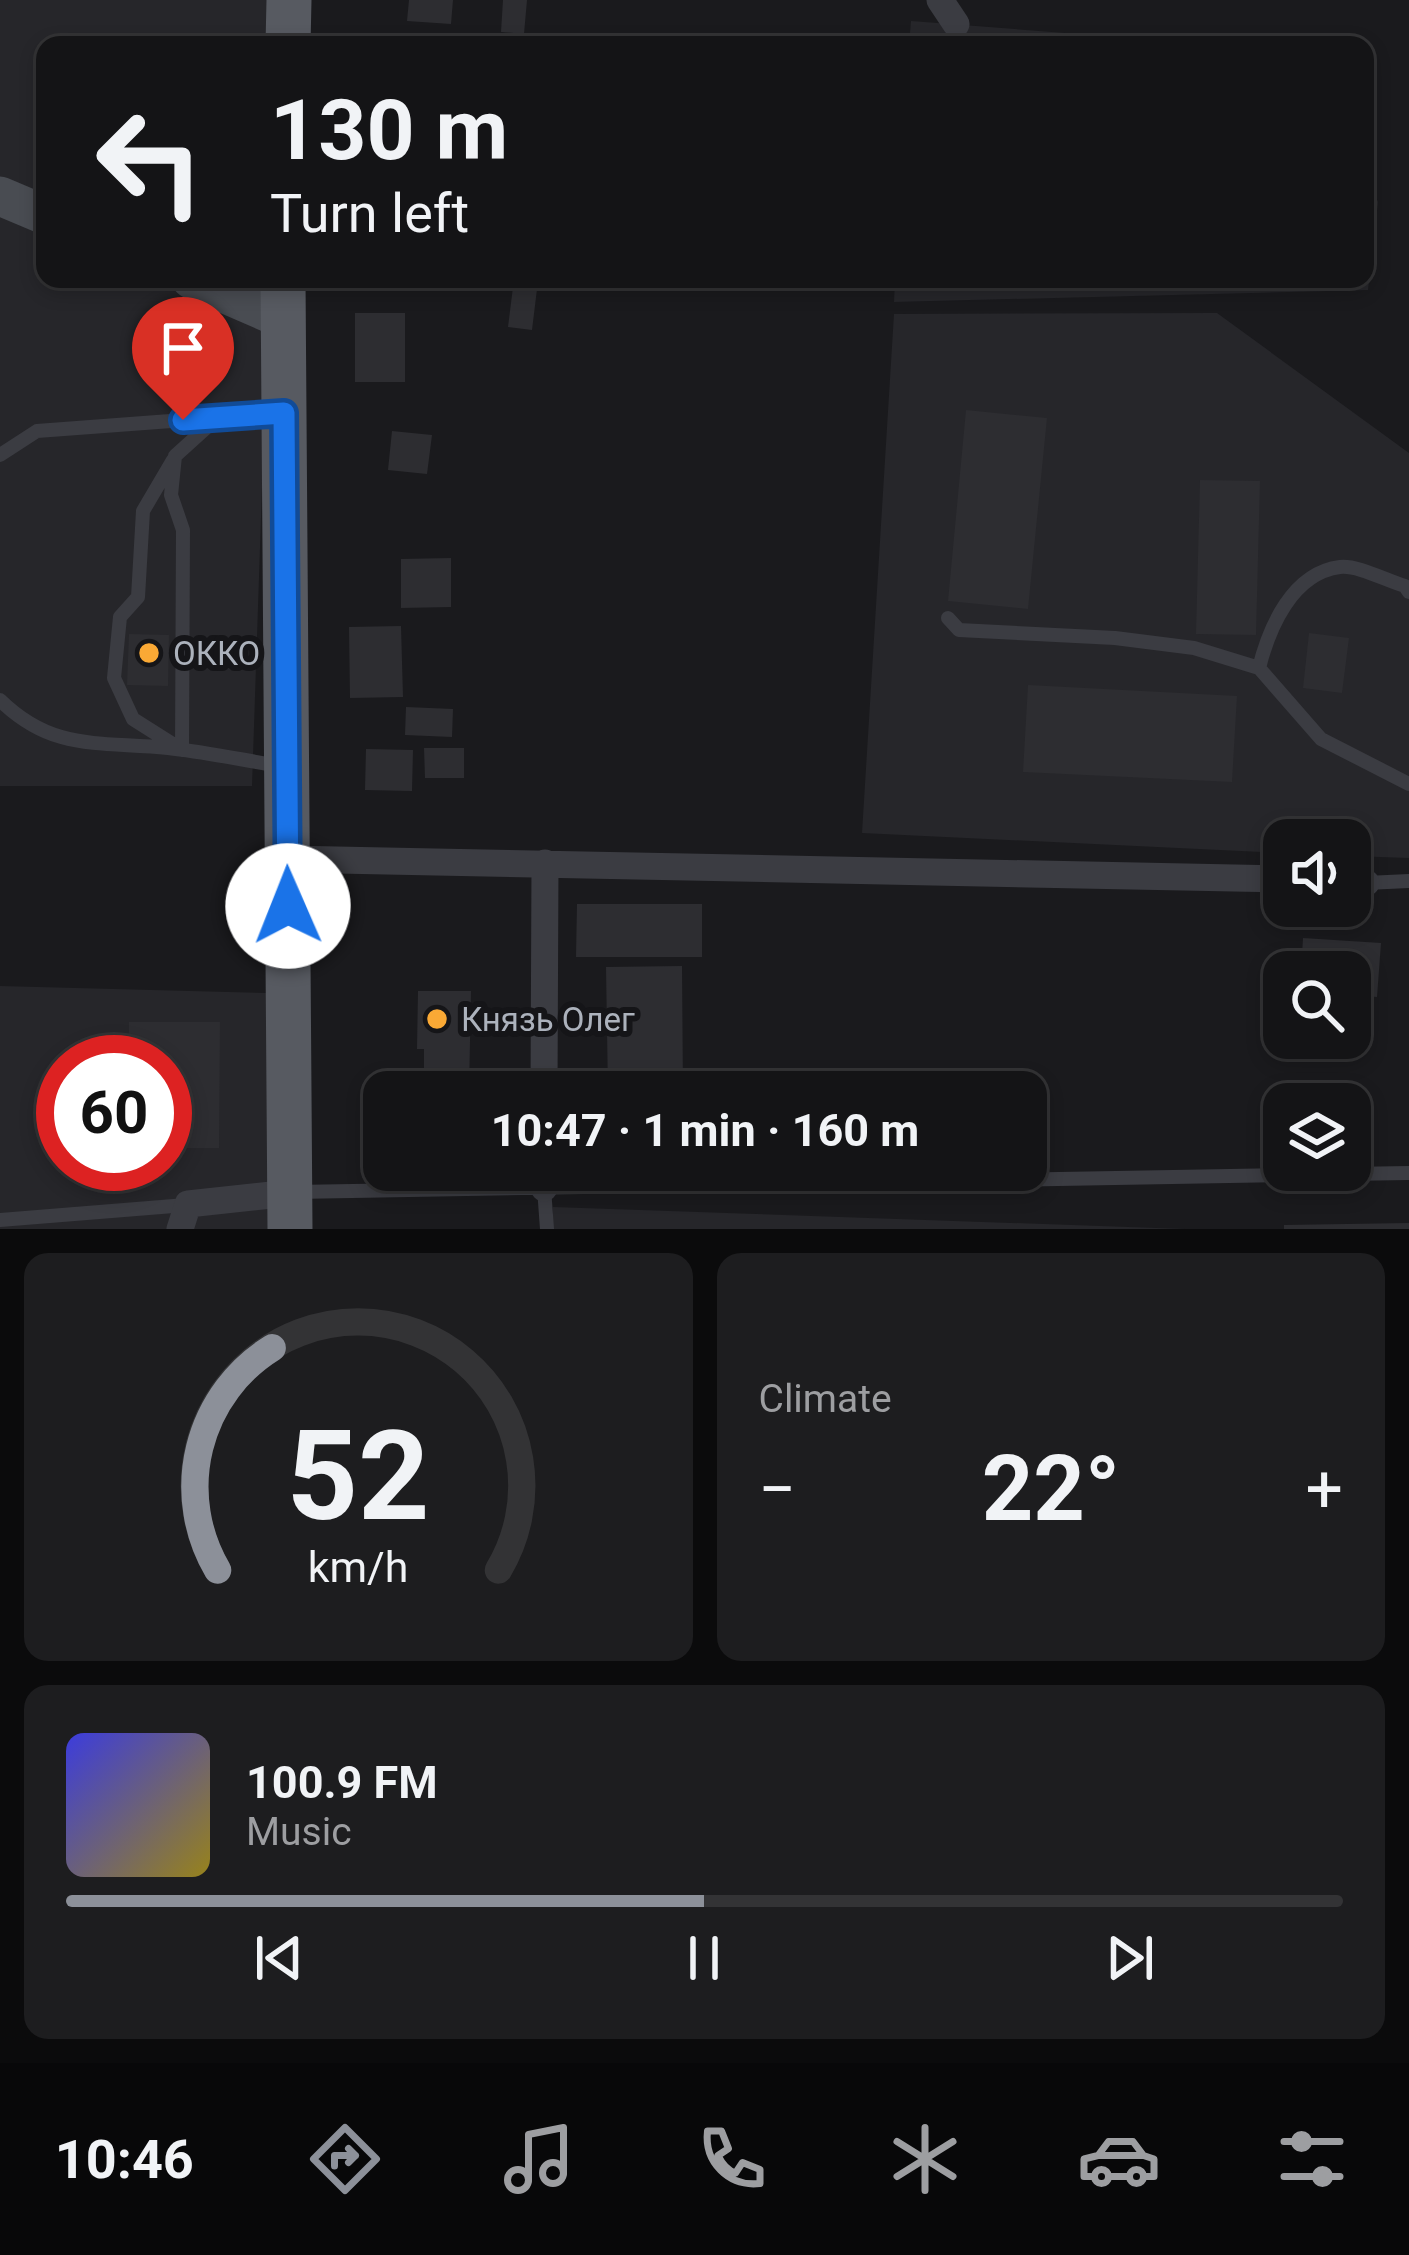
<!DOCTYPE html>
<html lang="en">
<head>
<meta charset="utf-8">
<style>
  :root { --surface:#141416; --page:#1d1d1f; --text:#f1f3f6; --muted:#9d9ea1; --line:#333335; --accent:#8c9099 }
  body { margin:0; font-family:Roboto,sans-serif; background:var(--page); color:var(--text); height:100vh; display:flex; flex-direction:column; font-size:45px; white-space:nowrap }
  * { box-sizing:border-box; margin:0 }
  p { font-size:39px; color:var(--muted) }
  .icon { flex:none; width:66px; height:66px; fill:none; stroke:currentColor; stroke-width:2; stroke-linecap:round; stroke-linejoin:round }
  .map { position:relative; height:1229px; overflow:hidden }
  .panel { display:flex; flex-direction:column; gap:24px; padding:24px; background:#0b0b0c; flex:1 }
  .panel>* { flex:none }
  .hud { position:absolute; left:36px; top:36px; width:1338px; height:252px; border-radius:24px; box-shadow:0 6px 18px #0003,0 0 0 3px var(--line); background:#141416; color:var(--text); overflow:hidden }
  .controls { position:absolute; left:1263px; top:819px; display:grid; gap:24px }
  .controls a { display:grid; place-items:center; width:108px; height:108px; border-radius:24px; background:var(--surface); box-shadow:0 6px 18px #0003,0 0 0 3px var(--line); font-size:60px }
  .speed { position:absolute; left:36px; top:1035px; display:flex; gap:24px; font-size:60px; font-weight:700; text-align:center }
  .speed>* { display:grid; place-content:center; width:156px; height:156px; border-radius:50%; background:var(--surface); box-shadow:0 6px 18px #0003,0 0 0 3px var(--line); line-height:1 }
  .speed .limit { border:18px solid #d22; background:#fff; color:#111 }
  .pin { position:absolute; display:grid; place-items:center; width:102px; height:102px; color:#fff; margin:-123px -51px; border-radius:50% 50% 50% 0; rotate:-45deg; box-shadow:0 0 12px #0007 }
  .pin .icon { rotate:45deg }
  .me { position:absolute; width:132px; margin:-66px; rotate:359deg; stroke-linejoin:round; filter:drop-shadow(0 0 9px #0008) }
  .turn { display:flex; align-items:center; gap:42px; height:252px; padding:0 36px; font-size:54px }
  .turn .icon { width:156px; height:156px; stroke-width:2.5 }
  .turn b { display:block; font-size:84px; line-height:102px }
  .big { font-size:90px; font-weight:700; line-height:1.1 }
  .panel .card { flex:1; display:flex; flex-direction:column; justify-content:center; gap:18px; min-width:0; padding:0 42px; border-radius:24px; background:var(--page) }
  .panel .dial { align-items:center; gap:0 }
  .dial svg { height:312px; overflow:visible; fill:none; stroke:var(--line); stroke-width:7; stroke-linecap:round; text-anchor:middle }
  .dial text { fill:var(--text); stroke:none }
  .song { display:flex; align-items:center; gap:36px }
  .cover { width:144px; height:144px; border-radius:18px; background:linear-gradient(135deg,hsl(240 70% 55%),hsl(50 70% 35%)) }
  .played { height:12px; border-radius:6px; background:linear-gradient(90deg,var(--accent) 50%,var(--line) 50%) }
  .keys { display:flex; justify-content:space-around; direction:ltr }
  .heat { display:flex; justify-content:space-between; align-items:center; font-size:66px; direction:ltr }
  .panel .tiles { flex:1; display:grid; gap:24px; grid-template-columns:1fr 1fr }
  .card:last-child { grid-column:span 2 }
  .trip { position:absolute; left:363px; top:1071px; width:684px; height:120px; border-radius:24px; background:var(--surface); box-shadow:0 6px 18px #0003,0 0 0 3px var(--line); font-weight:700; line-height:120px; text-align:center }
  .dock { display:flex; height:192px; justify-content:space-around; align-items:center; background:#080809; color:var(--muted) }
  .dock .icon { width:84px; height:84px }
  .dock .selected { color:var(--accent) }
  .dock b { font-size:54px; color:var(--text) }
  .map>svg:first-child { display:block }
  .built { fill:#26262a; fill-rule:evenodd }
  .building { fill:#2d2d31 }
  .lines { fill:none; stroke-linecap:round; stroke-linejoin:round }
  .lane { stroke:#3b3c42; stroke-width:14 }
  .street { stroke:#3b3c42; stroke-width:27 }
  .secondary { stroke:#494c52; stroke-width:39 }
  .primary { stroke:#575a61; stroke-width:45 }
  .route-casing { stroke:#114b97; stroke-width:30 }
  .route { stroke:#1a73e8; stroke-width:21 }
  .poi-dot { fill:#faa935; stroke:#151518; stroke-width:4.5 }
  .labels { text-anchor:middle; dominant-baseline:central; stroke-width:12; stroke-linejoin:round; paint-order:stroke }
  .poi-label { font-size:33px; fill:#acb2bc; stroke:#151518; text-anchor:start }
</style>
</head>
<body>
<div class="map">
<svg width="1409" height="1229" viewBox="0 0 1409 1229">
  <rect width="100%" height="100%" fill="#1a1a1d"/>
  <path class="built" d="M0 0H278L277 45H45V279H269L252 786H0Z
    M911 21 1221 45H909Z
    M1365 170 1378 202 1368 290 894 302 895 279H1365Z
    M1217 313 1409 453V858L1350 856V840H1284V853L862 833 894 314Z
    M0 986 268 993 270 1229H0ZM63 1062H165V1164H63Z
    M553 1207 1185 1229H553Z"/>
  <path class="building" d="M409 0H453L451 24 407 21Z
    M503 0H527L524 34 501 32Z
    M513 287 537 289 532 330 508 327Z
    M355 313H405V382H355Z
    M966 410 1047 418 1028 609 948 601Z
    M392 431 432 435 427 474 388 470Z
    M1200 480 1260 481 1256 635 1196 634Z
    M451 558V607L401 608V559Z
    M401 626 403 697 350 698 349 627Z
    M1309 633 1349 638 1342 693 1303 688Z
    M129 634 169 635 168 686 127 685Z
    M1028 685 1237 696 1232 782 1023 772Z
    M406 707 453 709 452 737 405 735Z
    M424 748H464V778H425Z
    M366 749 413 750 412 791 365 790Z
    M577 904H702V957H576Z
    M1303 938 1381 943 1377 997 1350 995V972H1301Z
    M682 966 683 1092H608L606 967Z
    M418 991H471L469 1092H389V1069H424V1049H417Z
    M129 1022H220L219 1148H165V1062H129Z
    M1409 1223V1229H1284V1225Z"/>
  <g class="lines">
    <path class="lane" d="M0 455 37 431 278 413
      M173 460 143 511 138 597 120 617 114 678 133 719 182 750
      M1409 592 1405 586C1387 581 1358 565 1340 567 1292 573 1269 628 1259 668L1321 739 1409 784
      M948 618 959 630 1115 638 1194 648 1259 668
      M0 700C53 752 100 741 168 748 205 752 243 760 280 766
      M182 750 183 530 171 495 175 456 217 418
      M1366 883 1409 881
      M544 1188 547 1229
      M295 1192 1409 1173
      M0 1220 186 1205"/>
    <path class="street" d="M940 0 956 24
      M287 859 1284 879
      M1350 882 1366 883
      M544 1092 545 863
      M544 1188V1170
      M180 1229 188 1204 290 1193"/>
    <path class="secondary" d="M0 196 45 215
      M191 279 283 319"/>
    <path class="primary" d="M288 45 289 0
      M283 279 290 1229"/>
  </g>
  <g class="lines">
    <g class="route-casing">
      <path id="route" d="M183 420 284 413 288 906"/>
    </g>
    <use href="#route" class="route"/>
  </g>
  <g class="poi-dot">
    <circle cx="149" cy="653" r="12"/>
    <circle cx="437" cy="1019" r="12"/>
  </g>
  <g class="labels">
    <g class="poi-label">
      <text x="173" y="653">ОККО</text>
      <text x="461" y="1019">Князь Олег</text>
    </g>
  </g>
</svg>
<div class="controls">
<a><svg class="icon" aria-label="sound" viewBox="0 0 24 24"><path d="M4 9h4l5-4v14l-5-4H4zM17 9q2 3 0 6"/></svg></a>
<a><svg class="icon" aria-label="search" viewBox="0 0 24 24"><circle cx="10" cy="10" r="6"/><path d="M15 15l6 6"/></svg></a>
<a><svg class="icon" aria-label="layers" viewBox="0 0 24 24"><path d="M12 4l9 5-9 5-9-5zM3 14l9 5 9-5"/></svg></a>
</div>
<div class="speed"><div class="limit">60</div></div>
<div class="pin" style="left:183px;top:420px;background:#d93025"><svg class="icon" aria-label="arrive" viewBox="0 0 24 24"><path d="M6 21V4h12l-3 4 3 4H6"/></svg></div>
<svg class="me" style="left:288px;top:906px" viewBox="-20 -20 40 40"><circle r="19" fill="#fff"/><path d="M0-13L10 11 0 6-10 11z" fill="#1a73e8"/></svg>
<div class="trip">10:47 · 1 min · 160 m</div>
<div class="hud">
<div class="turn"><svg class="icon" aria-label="left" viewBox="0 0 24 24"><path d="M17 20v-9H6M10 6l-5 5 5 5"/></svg><div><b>130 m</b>Turn left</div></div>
</div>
</div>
<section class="panel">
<div class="tiles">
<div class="card dial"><svg viewBox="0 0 100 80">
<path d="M14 69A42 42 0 1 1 86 69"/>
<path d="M14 69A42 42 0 0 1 28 12" stroke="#8c9099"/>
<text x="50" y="56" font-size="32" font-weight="700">52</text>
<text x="50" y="72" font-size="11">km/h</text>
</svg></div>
<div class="card"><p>Climate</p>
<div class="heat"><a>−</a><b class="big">22°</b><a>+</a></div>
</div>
<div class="card">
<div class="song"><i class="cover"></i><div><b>100.9 FM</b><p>Music</p></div></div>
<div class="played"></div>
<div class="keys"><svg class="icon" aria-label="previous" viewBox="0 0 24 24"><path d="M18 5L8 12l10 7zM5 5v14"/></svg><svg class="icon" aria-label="pause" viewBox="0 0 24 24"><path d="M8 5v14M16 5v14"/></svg><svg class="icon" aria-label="next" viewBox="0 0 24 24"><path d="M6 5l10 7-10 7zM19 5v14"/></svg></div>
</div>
</div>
</section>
<nav class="dock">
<b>10:46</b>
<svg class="icon selected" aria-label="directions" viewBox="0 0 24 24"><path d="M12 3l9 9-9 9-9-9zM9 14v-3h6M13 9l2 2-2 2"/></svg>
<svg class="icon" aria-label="music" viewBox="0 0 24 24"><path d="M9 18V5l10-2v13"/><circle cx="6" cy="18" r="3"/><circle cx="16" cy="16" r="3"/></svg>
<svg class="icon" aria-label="phone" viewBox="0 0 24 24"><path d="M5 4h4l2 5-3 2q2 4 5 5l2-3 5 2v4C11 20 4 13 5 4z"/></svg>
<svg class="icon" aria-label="climate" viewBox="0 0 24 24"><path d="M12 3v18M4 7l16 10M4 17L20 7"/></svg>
<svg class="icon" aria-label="car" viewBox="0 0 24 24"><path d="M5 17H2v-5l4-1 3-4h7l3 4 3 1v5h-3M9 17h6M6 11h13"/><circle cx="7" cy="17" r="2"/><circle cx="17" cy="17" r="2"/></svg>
<svg class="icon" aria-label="filters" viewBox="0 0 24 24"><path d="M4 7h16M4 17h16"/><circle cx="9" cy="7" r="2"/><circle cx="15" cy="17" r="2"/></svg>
</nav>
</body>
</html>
